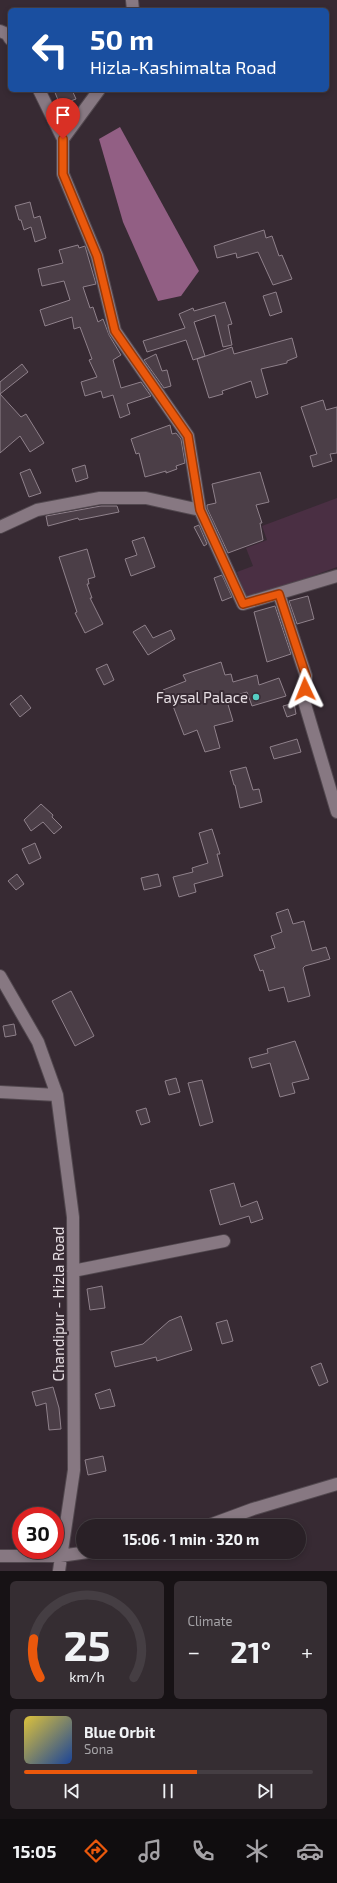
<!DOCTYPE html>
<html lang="en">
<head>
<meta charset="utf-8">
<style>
  :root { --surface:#292026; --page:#352d32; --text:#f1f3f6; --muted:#a5a3a7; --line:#453e43; --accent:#ea580c }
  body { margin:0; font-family:"Exo 2",sans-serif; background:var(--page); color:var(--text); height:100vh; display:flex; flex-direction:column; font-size:15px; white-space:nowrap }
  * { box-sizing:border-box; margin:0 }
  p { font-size:13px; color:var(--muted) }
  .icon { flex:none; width:22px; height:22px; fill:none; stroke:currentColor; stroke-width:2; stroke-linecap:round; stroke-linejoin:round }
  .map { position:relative; height:1571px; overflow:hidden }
  .side { display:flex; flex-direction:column; gap:10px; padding:10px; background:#171215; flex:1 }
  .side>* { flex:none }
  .hud { position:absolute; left:8px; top:8px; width:321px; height:84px; border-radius:6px; box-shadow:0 2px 6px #0003,0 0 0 1px var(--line); background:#1a4fa0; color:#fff; overflow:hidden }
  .speed { position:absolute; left:12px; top:1507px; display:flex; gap:8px; font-size:20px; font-weight:700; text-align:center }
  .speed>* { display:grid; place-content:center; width:52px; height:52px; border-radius:50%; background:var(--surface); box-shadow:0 2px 6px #0003,0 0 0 1px var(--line); line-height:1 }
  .speed .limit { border:6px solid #d22; background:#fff; color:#111 }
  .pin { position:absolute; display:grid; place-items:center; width:34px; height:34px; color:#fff; margin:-41px -17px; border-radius:50% 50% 50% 0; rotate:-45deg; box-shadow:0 0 4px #0007 }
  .pin .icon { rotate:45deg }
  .me { position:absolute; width:44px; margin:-22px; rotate:358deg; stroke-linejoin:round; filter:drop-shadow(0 0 3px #0008) }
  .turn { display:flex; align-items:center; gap:14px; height:84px; padding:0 16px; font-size:18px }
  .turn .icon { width:52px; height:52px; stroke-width:2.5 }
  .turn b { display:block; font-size:28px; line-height:34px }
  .big { font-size:30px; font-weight:700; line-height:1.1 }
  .side .widget { flex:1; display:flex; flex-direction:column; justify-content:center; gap:6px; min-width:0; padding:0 14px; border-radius:6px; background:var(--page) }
  .side .dial { align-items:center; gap:0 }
  .dial svg { height:104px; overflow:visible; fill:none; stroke:var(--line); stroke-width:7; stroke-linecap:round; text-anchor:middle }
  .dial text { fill:var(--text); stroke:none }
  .song { display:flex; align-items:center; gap:12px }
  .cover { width:48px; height:48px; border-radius:6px; background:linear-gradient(135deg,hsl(50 70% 55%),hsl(220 70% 35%)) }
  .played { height:4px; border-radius:2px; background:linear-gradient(90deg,var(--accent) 60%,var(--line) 60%) }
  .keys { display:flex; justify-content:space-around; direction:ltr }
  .heat { display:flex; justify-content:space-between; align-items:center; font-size:22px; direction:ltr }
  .side .tiles { flex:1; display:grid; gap:10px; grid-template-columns:1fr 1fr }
  .widget:last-child { grid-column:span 2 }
  .trip { position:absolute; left:76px; top:1519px; width:230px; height:40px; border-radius:20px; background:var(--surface); box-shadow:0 2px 6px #0003,0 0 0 1px var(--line); font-weight:700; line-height:40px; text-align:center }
  .menu { display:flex; height:64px; justify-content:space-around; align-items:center; background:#100d0f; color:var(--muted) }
  .menu .icon { width:28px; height:28px }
  .menu .on { color:var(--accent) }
  .menu b { font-size:18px; color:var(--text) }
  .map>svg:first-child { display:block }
  .green { fill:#4a2f43 }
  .water { fill:#925f84 }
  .building { fill:#4b3e47; stroke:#8f818b }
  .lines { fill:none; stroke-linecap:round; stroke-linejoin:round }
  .minor-casing { stroke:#52484f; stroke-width:14 }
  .minor { stroke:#877882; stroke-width:12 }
  .route-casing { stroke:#983908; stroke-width:10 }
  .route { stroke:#ea580c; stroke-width:7 }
  .poi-dot { fill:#56cec3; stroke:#372a33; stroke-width:1.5 }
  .labels { text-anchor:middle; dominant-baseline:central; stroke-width:4; stroke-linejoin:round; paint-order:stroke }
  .poi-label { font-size:15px; fill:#e6dee3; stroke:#372a33; text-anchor:end }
  .street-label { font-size:15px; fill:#e6dee3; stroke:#372a33 }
</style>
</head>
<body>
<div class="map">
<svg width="337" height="1571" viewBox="0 0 337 1571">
  <rect width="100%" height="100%" fill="#372a33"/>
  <path class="green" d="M337 498V567L247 600 237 572 253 566 246 548 267 540 262 526Z"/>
  <path class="water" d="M120 127 199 271 181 296 158 301 123 222 99 139Z"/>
  <path class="building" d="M54 90H72L76 99 60 105Z
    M30 202 34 218 40 216 46 238 35 242 31 227 24 230 21 220H19L15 206Z
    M264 230 266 238 272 236 279 256 282 255 292 279 273 285 258 252 237 258 236 253 217 258 214 246Z
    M78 245 79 248 85 246 96 284 83 287 90 308 93 307 98 322 103 319 109 335 121 355 113 360 121 388 141 382 151 396 127 404 130 414 120 418 113 395 103 398 101 391 85 396 81 382 97 377 89 360 92 359 80 327 74 329 72 317 45 326 40 310 70 300 64 281 42 286 38 269 63 263 59 250Z
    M276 292 282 312 270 316 263 296Z
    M225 302 232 324 228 325 232 345 223 347 215 315 194 322 205 356 193 360 186 340 147 352 143 341 185 328 179 314 193 308 194 311Z
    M292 338 297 357 287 361V363L261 369 268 394 256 398 251 381 222 391 223 394 209 398 197 359 232 347 234 354Z
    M156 354 162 371 167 370 171 386 164 388 144 360Z
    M22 364 28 372 0 394 21 417 26 414 44 443 30 452 20 436 0 453V382Z
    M323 400 326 410 337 407V453L330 454 332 461 313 467 310 456 317 454 301 407Z
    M170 425 172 434 176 433 181 439 185 463 176 466 177 469 166 473V471L145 477 139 453 136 454 131 439Z
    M85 465 88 478 76 482 72 469Z
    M30 469 41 493 29 497 20 473Z
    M260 472 269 502 256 505 262 523H260L263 540 228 553 207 508V505L216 503 212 484Z
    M101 506H117L119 512 79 520 78 518 48 526 46 516Z
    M199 525 207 544 204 546 194 527Z
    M144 537 155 567 131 576 125 559 137 555 132 541Z
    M87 549 95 577 88 579 89 584H87L92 598H90L103 624 85 633 75 613 77 612 59 557Z
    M222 575 232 597 222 601 214 578Z
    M308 596 314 619 297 624 289 601Z
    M275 606 291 654 267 662 254 612Z
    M145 625 153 638 171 630 175 639 148 655 133 632Z
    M221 662 225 675 231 674 233 682 257 675 259 685 279 678 286 696 252 706 247 692 226 698 233 721 214 726 220 748 205 752 197 730 184 735 170 698 167 699 163 690 186 681 183 675Z
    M107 664 114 680 104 685 96 669Z
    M21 695 31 708 20 717 10 704Z
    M294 703 296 714 287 717 283 706Z
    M297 739 301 752 274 759 270 747Z
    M246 767 253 790 259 789 262 802 240 808 235 785H234L230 771Z
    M41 804 53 815 52 817 62 827 54 834 43 822 31 831 24 820Z
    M212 829 220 854H217L223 876 194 884 196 892 179 897 173 877 193 872 192 868 208 863 199 833Z
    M35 843 41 858 29 864 22 849Z
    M17 874 24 884 16 890 8 881Z
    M158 874 161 886 144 890 141 878Z
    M288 909 293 924 304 921 312 951 326 947 330 959 305 966 303 968 310 996 288 1002 284 987 269 991 263 970 260 971 254 955 275 948 271 936 282 932 276 913Z
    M71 991 94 1036 75 1046 52 1001Z
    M14 1024 16 1035 5 1037 3 1026Z
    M295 1041 309 1079 292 1083 295 1093 280 1097 270 1063 252 1068 249 1058 268 1053 267 1049Z
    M176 1078 180 1092 169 1095 165 1081Z
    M202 1080 213 1122 200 1126 188 1083Z
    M146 1108 150 1122 141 1125 136 1111Z
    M234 1183 241 1207 257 1201 263 1219 251 1223 249 1216 220 1225 210 1190Z
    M102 1286 105 1308 90 1310 87 1289Z
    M181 1316 192 1350 157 1361 156 1357 115 1367 111 1352 143 1344 169 1321Z
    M227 1320 233 1341 222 1344 216 1323Z
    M321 1363 328 1382 319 1386 311 1367Z
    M53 1387 59 1408 61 1429 49 1430 46 1403 36 1406 32 1392Z
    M110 1389 115 1406 100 1409 95 1394Z
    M103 1456 106 1471 88 1475 85 1460Z"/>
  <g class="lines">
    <g class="minor-casing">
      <path id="minor" d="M132 0 133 10
        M0 31 7 34 10 39
        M39 90 63 139V174L97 256 115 331 188 436 200 510
        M63 139 99 90
        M0 527 37 510 100 498H146L200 510 243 604 337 576
        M279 594 306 676 304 701 337 812
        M0 976 38 1042 57 1095 73 1217 74 1470 59 1571
        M0 1092 57 1095
        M73 1271 224 1241
        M207 1526 253 1509 337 1484
        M0 1556H60L88 1552"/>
    </g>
    <use href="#minor" class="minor"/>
  </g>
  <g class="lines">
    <g class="route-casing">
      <path id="route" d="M63 139V174L97 256 115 331 188 436 200 510 243 604 279 594 306 676 305 689"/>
    </g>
    <use href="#route" class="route"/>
  </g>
  <circle class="poi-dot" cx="256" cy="697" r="4"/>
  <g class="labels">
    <g class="poi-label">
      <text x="248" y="697">Faysal Palace</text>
    </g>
    <g class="street-label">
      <text transform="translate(58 1304) rotate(-90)">Chandipur - Hizla Road</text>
    </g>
  </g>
</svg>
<div class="speed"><div class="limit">30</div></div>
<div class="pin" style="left:63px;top:139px;background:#d93025"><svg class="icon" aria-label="arrive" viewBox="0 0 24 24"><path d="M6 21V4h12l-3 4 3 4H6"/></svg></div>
<svg class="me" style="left:305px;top:689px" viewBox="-20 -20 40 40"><path d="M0-17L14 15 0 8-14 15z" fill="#ea580c" stroke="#fff" stroke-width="4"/></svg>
<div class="trip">15:06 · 1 min · 320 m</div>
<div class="hud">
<div class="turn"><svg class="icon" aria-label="left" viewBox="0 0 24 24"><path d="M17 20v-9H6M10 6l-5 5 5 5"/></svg><div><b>50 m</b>Hizla-Kashimalta Road</div></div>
</div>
</div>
<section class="side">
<div class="tiles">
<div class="widget dial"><svg viewBox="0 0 100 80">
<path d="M14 69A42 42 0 1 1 86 69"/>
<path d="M14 69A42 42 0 0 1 9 39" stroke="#ea580c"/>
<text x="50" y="56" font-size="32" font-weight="700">25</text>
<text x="50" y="72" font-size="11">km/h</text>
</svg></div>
<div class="widget"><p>Climate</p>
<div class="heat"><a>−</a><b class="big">21°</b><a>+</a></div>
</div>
<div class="widget">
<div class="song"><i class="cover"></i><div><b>Blue Orbit</b><p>Sona</p></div></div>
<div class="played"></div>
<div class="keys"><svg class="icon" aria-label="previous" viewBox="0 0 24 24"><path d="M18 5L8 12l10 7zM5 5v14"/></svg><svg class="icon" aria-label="pause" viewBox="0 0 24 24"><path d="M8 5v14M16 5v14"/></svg><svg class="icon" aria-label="next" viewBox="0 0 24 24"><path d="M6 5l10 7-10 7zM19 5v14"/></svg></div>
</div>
</div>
</section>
<nav class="menu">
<b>15:05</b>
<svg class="icon on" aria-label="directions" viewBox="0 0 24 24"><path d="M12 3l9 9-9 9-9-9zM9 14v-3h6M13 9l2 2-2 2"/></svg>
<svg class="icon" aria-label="music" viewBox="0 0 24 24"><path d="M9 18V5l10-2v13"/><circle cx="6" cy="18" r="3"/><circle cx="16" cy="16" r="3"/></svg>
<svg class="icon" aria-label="phone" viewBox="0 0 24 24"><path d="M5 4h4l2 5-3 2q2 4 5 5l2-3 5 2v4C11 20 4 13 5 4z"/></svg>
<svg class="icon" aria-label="climate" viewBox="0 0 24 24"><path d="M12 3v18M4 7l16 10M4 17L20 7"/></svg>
<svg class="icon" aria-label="car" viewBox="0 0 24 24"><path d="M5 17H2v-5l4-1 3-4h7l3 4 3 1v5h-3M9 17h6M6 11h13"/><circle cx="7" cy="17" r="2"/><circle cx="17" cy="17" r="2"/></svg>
</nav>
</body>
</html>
